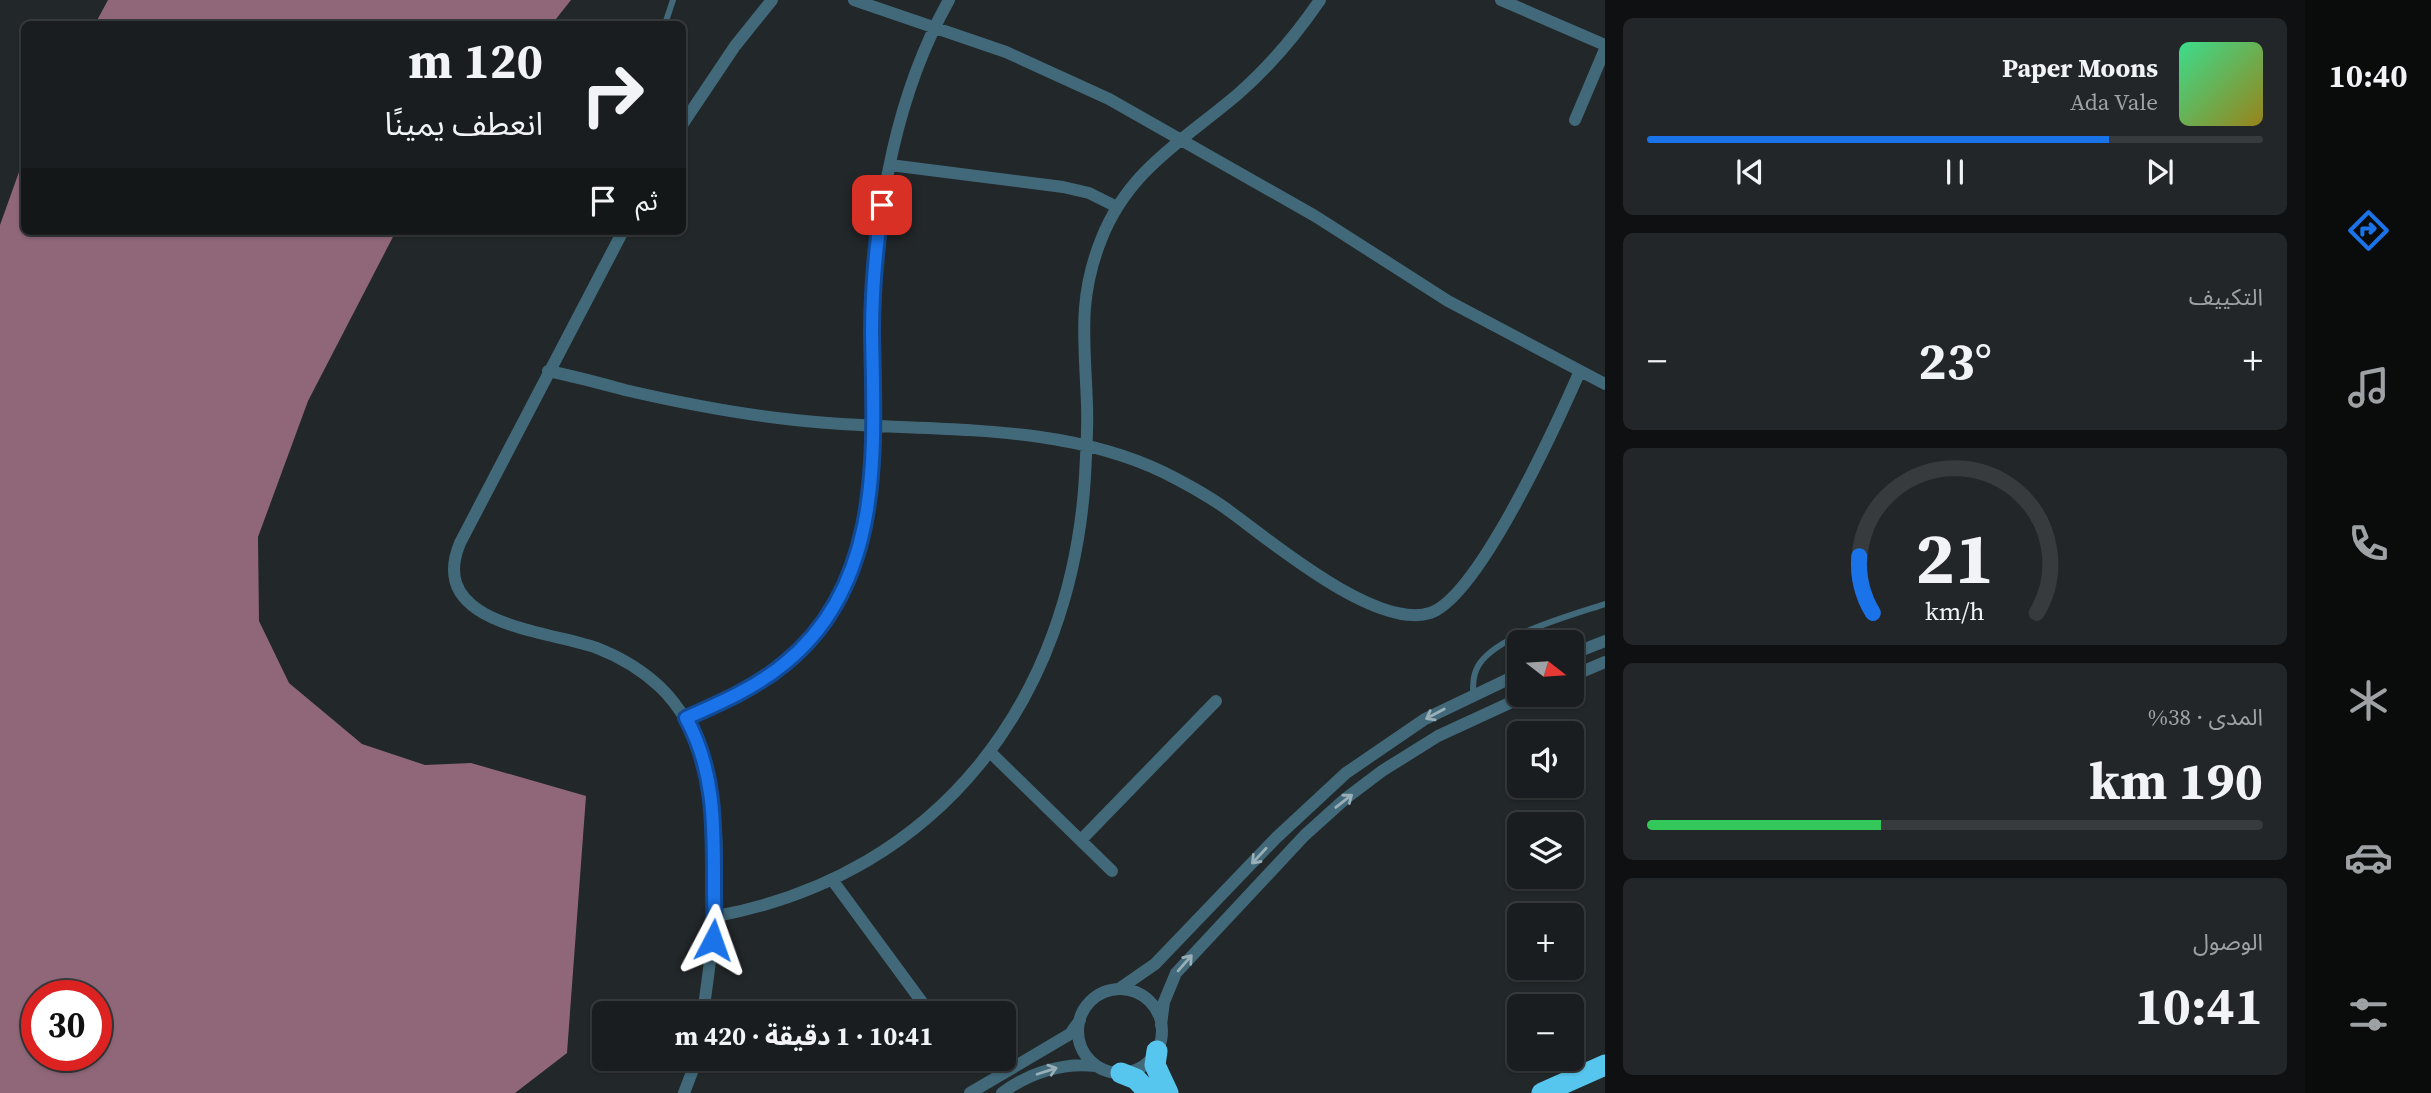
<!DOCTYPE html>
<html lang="ar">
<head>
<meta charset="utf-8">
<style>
  :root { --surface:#1a1d1f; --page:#232628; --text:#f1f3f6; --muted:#9fa2a4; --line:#383b3d; --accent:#1a73e8 }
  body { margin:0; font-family:"Source Serif 4","Noto Sans Arabic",serif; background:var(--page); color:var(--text); direction:rtl; height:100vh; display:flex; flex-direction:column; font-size:26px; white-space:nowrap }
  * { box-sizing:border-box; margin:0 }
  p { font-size:23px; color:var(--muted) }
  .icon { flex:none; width:38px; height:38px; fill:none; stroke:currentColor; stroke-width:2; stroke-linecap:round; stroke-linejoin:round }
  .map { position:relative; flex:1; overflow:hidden; direction:ltr }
  .panel { display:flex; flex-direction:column; gap:18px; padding:18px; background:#0e1011; width:700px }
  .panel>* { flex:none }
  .banner { position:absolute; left:21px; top:21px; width:665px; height:214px; border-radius:10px; box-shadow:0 2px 5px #0004,0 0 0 2px var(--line); direction:rtl; background:#1a1d1f; color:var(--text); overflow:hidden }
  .needle { width:46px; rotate:107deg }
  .tools { position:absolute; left:1507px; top:630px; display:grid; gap:14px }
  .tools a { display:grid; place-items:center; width:77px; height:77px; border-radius:10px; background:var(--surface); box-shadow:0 2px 5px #0004,0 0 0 2px var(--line); font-size:35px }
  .speed { position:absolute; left:21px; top:980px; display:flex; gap:14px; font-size:35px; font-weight:700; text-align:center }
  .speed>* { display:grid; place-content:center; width:91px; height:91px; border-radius:50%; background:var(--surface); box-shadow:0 2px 5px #0004,0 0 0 2px var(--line); line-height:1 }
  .speed .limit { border:10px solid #d22; background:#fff; color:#111 }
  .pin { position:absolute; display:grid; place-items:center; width:60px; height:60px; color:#fff; margin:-30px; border-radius:14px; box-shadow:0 4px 10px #0006 }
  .me { position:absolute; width:77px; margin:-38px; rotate:4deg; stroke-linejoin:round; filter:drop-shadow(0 0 5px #0008) }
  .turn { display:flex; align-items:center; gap:24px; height:147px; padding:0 28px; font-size:32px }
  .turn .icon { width:91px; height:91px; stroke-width:2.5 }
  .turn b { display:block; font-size:49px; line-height:60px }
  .then { display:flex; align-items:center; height:66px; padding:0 28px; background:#0003; gap:14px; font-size:26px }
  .big { font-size:52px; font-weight:700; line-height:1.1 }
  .panel .tile { flex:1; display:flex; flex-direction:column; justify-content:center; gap:10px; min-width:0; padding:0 24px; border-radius:10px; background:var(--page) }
  .panel .dial { align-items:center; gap:0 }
  .dial svg { height:182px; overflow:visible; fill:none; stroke:var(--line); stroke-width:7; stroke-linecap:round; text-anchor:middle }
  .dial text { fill:var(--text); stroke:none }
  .song { display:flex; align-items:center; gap:21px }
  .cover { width:84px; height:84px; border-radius:10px; background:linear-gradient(135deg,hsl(150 70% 55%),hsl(50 70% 35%)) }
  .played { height:7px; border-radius:4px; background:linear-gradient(90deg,var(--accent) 75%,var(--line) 75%) }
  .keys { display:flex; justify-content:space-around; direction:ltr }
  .heat { display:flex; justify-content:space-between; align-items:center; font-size:38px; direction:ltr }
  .charge { height:10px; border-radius:5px; background:linear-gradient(90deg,#34c759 38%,var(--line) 0) }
  .trip { position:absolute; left:592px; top:1001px; width:424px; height:70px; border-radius:10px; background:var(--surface); box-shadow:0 2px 5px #0004,0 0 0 2px var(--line); font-weight:700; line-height:70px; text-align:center; direction:rtl }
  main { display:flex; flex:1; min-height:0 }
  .dock { display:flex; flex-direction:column; width:126px; justify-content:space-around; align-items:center; background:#0a0c0c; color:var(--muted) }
  .dock .icon { width:49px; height:49px }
  .dock .active { color:var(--accent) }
  .dock b { font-size:32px; color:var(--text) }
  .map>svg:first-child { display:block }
  .water { fill:#8f6779; fill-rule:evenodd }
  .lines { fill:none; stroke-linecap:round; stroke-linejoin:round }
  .lane { stroke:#416979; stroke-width:6 }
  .street { stroke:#416979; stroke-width:12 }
  .highway { stroke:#57c6ee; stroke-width:21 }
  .oneway { stroke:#99afb8 }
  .route-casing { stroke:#114b97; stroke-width:18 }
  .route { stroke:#1a73e8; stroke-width:12 }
</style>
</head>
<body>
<main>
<nav class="dock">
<b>10:40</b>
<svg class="icon active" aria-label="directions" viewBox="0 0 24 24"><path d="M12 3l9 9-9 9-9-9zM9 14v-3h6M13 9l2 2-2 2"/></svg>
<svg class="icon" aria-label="music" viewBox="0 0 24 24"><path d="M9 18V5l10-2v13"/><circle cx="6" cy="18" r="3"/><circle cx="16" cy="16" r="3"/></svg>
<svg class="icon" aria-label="phone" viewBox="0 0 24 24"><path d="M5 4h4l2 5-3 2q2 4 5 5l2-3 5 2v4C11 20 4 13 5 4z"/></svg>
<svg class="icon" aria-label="climate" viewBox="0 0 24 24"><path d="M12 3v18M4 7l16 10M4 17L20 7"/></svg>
<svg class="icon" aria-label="car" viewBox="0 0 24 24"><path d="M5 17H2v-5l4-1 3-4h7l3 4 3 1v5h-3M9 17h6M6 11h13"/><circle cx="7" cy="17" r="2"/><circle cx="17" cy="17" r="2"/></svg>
<svg class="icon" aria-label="filters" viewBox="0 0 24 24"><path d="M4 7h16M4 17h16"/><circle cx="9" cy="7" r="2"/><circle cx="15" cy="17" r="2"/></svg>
</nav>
<section class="panel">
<div class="tile">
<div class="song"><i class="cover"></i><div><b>Paper Moons</b><p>Ada Vale</p></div></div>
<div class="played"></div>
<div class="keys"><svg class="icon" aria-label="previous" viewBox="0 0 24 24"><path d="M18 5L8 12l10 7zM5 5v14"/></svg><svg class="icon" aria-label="pause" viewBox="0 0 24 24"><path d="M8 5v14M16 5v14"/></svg><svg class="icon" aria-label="next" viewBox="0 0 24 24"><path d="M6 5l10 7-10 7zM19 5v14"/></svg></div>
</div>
<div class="tile"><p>التكييف</p>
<div class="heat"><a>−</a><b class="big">23°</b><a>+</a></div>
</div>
<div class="tile dial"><svg viewBox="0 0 100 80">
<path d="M14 69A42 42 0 1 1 86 69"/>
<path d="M14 69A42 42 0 0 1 8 44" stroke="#1a73e8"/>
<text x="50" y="56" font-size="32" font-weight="700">21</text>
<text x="50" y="72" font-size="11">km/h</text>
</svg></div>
<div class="tile"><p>المدى · 38%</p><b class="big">190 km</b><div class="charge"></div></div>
<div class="tile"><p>الوصول</p><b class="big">10:41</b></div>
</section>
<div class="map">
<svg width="1605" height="1093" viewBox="0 0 1605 1093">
  <rect width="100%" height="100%" fill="#222729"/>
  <path class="water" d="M108 0H571L552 24H95Z
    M24 158V231H396L308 401 258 537 259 621 289 683 362 744 425 765 471 763 586 796 567 1053 515 1093H0V225ZM37 996H96V1055H37Z"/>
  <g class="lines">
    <path class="lane" d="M665 24 673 0
      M1473 694C1473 683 1473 673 1480 663 1501 634 1572 615 1605 604"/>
    <path class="street" d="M854 0 1006 52 1109 99 1315 216 1448 301 1605 384
      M1501 0 1605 45
      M1575 120 1605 49
      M682 125 735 46 772 0
      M890 165 1063 187 1089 193 1117 207
      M623 231 460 543C426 625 546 630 597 648 620 657 642 670 660 687 739 763 717 915 703 1013
      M548 371C574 376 599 383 625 390 681 403 738 414 795 420 917 434 1050 418 1163 472 1187 484 1211 497 1232 513 1273 543 1377 630 1430 613 1479 597 1558 421 1580 371
      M1572 654 1605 641
      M1572 676 1605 662
      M686 717C845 651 875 566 874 401 874 371 872 341 873 311 876 206 897 92 949 0
      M990 752 1112 871
      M1081 840 1216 701
      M833 881 930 1013
      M717 916C941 874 1071 699 1085 477 1086 453 1088 429 1087 405 1085 343 1077 300 1101 240 1128 170 1184 140 1238 94 1270 66 1296 35 1320 0
      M1119 989 1155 964 1276 838 1346 773 1425 719 1519 674
      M1078 1031a42 42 0 1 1 84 0a42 42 0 1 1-84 0Z
      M1161 1025 1164 1002 1176 973 1305 835 1345 799 1382 771 1438 736 1527 695
      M684 1093 697 1059
      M970 1093 1070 1034 1080 1020
      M1002 1093C1029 1073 1063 1062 1096 1066"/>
    <path class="highway" d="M1157 1051 1155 1065 1168 1093
      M1121 1073 1136 1079 1149 1093
      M1542 1093 1605 1065"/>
  </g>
  <defs><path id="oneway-shaft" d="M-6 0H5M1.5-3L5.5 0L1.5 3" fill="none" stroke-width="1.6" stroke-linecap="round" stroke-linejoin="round" transform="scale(1.75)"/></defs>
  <g class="oneway">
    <use href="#oneway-shaft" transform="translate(1435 714) rotate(152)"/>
    <use href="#oneway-shaft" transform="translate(1344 801) rotate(-38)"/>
    <use href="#oneway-shaft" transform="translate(1259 856) rotate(133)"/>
    <use href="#oneway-shaft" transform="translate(1185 963) rotate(-49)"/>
    <use href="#oneway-shaft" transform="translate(1047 1071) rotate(-18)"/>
  </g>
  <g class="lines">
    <g class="route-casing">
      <path id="route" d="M713 940C716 923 714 909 714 892 714 831 716 772 686 718 720 703 755 688 784 664 885 583 874 449 872 333 872 290 876 247 882 205"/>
    </g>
    <use href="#route" class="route"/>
  </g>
</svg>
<div class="tools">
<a><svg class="needle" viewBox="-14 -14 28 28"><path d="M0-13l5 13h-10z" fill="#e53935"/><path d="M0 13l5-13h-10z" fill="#9fa2a4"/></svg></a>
<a><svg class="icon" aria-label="sound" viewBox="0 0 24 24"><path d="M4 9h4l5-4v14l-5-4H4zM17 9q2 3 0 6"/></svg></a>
<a><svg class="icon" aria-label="layers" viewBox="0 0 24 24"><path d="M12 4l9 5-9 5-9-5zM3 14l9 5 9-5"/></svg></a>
<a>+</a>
<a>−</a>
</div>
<div class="speed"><div class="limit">30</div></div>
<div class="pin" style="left:882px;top:205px;background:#d93025"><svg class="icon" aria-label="arrive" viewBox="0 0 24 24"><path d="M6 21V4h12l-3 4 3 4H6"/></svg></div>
<svg class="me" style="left:713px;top:940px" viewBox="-20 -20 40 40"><path d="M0-17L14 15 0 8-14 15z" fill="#1a73e8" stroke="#fff" stroke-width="4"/></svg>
<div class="trip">10:41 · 1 دقيقة · 420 m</div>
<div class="banner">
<div class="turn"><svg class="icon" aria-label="right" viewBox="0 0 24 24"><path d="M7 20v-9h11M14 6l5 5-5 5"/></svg><div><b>120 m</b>انعطف يمينًا</div></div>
<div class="then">ثم<svg class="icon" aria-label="arrive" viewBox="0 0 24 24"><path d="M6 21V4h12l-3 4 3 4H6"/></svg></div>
</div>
</div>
</main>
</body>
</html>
